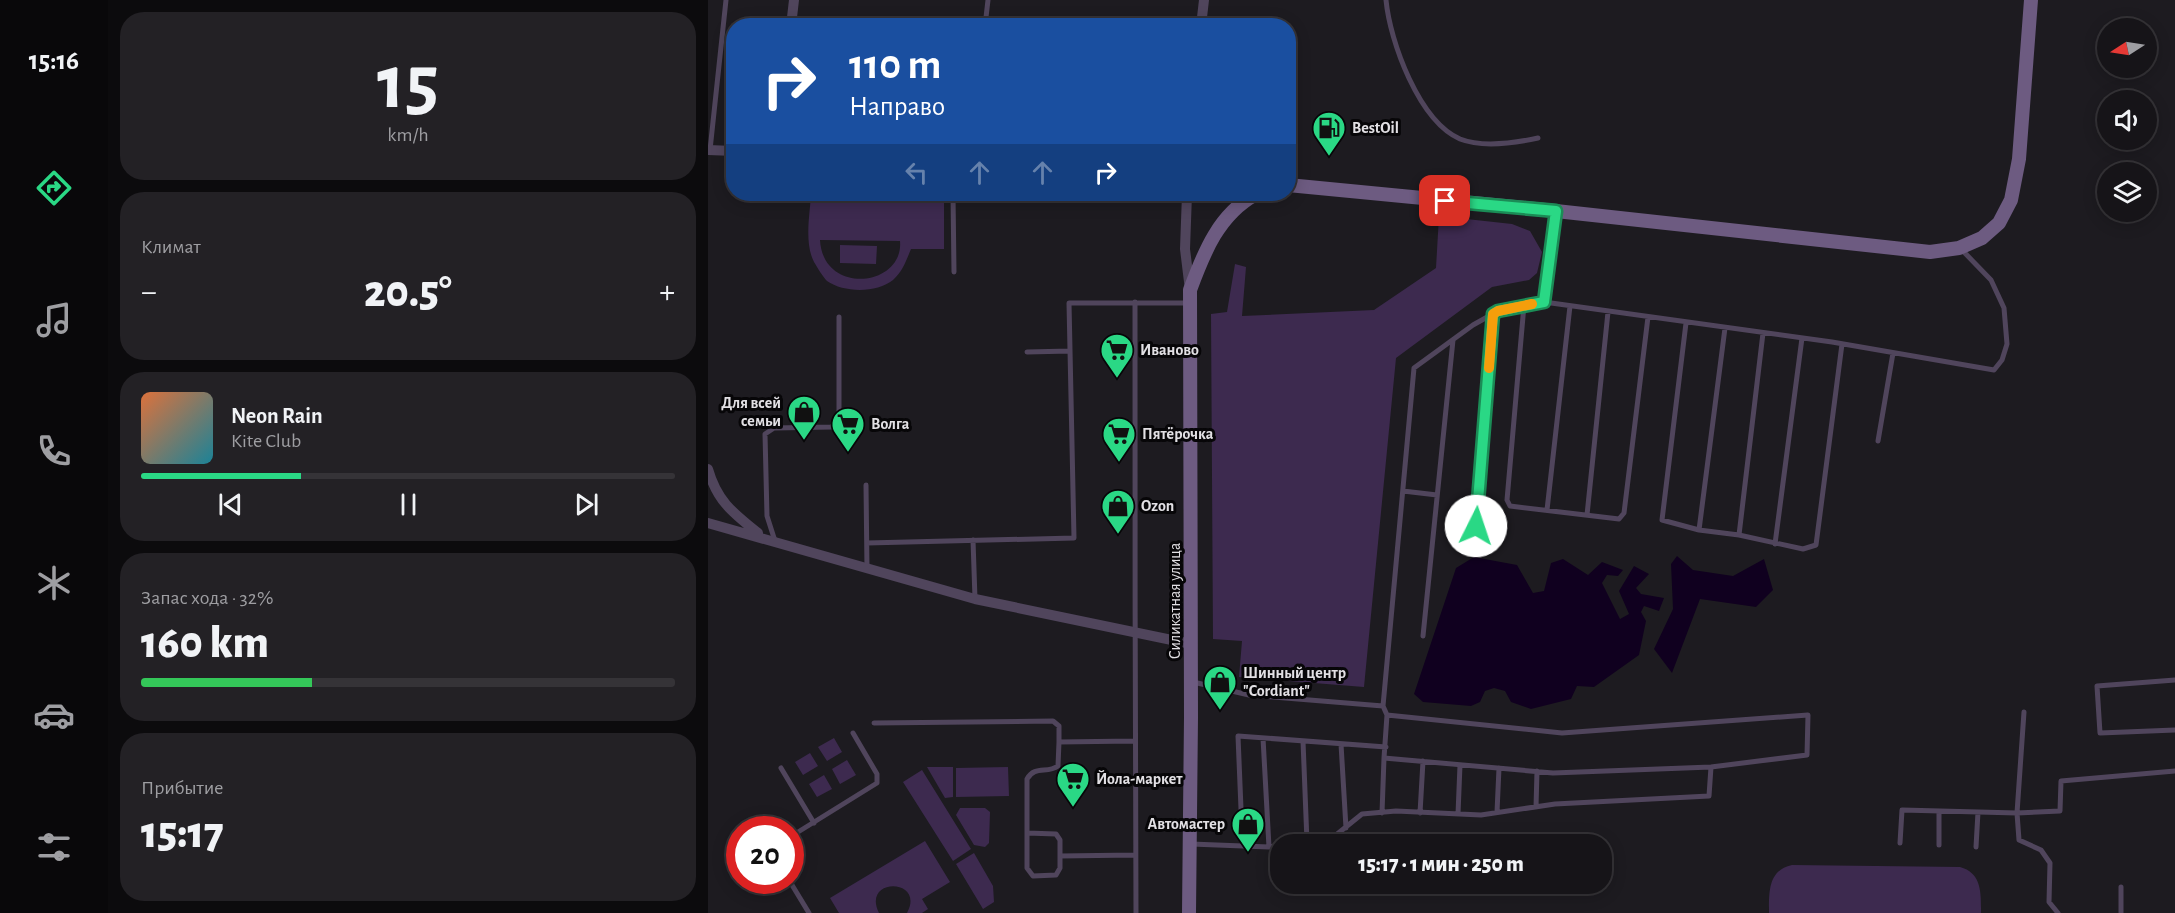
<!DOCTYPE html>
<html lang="ru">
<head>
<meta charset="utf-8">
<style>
  :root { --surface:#161418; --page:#232125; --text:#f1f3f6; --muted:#9e9ea2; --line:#353337; --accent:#2ad885 }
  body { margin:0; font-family:"Alegreya Sans",sans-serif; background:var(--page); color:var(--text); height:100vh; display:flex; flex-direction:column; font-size:22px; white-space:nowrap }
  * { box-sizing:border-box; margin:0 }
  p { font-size:20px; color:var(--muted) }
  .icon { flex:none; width:33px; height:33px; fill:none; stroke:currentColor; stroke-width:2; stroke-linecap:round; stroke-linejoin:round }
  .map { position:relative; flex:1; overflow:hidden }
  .drawer { display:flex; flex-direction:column; gap:12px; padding:12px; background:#0c0b0d; width:600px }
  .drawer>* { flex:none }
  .banner { position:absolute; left:18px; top:18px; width:570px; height:183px; border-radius:24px; box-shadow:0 3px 15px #0003,0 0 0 2px var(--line); background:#1a4fa0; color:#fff; overflow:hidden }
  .needle { width:39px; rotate:258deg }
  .fabs { position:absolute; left:1389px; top:18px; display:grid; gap:12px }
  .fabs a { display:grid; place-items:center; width:60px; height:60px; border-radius:50%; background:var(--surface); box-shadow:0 3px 15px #0003,0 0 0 2px var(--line); font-size:30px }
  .speed { position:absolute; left:18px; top:816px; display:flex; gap:12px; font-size:30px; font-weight:700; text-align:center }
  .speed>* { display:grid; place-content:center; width:78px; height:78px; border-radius:50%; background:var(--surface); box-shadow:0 3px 15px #0003,0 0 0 2px var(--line); line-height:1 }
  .speed .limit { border:9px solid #d22; background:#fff; color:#111 }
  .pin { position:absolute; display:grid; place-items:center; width:51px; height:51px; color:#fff; margin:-26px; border-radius:12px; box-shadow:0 3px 9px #0006 }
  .me { position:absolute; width:66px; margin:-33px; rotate:4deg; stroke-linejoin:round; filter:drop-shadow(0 0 4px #0008) }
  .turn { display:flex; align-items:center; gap:21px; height:126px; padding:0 24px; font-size:27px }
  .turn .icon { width:78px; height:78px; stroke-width:2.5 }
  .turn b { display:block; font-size:42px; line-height:51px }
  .lanes { display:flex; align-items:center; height:57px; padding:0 24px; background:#0003; justify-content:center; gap:30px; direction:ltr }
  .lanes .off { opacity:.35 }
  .big { font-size:45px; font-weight:800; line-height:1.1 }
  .drawer .widget { flex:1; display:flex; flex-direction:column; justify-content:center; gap:9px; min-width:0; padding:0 21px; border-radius:24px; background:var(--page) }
  .drawer .dial { align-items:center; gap:0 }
  .dial b { font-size:78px; line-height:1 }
  .song { display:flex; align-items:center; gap:18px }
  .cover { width:72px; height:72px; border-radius:9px; background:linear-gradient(135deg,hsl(20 70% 55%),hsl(190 70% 35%)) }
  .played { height:6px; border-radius:3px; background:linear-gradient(90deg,var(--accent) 30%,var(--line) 30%) }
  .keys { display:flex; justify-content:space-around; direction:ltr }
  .heat { display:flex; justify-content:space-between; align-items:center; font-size:33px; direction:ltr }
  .charge { height:9px; border-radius:4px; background:linear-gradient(90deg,#34c759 32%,var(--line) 0) }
  .trip { position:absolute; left:562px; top:834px; width:342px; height:60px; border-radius:24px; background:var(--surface); box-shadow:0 3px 15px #0003,0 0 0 2px var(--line); font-weight:800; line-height:60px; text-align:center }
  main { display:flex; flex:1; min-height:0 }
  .tab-bar { display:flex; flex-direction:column; width:108px; justify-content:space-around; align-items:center; background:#09080a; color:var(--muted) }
  .tab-bar .icon { width:42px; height:42px }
  .tab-bar .active { color:var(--accent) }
  .tab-bar b { font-size:27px; color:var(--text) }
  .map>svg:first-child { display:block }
  .green { fill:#3d2a4f; fill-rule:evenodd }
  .water { fill:#10001f }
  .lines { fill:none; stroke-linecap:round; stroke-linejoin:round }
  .lane { stroke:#50455c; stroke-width:5 }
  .street { stroke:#50455c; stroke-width:10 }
  .secondary { stroke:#6d5b81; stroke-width:14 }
  .route-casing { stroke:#1b8c56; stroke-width:15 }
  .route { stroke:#2ad885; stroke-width:10 }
  .slow { stroke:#f59e0b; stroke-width:10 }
  .labels { text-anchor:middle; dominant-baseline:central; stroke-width:6; stroke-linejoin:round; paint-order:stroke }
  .poi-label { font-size:16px; font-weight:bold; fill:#e2e0e4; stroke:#070608; text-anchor:start }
  .street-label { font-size:16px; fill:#e2e0e4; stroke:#070608 }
</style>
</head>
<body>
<main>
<nav class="tab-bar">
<b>15:16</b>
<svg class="icon active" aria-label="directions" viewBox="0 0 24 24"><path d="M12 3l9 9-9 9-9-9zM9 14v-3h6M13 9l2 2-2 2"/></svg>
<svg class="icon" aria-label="music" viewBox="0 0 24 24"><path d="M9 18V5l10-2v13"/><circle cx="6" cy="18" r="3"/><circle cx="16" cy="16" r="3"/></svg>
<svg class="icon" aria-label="phone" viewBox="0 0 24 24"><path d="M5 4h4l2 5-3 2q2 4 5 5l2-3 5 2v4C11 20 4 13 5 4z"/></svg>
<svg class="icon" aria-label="climate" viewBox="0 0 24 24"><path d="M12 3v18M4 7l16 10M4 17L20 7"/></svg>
<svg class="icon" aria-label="car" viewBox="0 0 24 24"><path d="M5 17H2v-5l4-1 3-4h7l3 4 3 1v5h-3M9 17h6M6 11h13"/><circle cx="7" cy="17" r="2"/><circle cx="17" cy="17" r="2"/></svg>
<svg class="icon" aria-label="filters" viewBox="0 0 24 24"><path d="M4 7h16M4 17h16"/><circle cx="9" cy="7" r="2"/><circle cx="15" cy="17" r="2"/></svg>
</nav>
<section class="drawer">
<div class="widget dial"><b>15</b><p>km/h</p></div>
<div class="widget"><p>Климат</p>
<div class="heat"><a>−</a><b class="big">20.5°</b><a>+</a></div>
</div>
<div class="widget">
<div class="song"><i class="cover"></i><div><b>Neon Rain</b><p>Kite Club</p></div></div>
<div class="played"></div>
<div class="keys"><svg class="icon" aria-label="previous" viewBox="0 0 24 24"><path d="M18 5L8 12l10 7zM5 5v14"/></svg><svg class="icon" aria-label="pause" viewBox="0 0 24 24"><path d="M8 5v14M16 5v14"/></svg><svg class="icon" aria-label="next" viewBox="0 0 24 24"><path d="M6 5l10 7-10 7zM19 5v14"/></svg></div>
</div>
<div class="widget"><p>Запас хода · 32%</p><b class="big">160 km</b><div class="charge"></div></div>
<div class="widget"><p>Прибытие</p><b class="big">15:17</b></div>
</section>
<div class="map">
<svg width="1467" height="913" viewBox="0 0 1467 913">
  <rect width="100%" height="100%" fill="#1d1b20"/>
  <path class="green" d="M103 194H236V249H203C198 261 195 271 185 280 169 293 136 293 119 281 115 277 109 267 106 262 96 243 102 214 103 194ZM112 240 192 241C196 287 115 296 112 240Z
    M731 216 804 224 822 231 834 252 829 273 821 280 784 287 688 358 656 687 531 677 534 641 505 639 503 314 519 312 527 264 538 267 534 316 666 310 728 268Z
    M132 245 169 246 168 264 132 263Z
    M126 738 134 752 119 761 110 747Z
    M102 753 110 766 95 775 87 762Z
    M139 760 148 775 132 784 124 769Z
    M219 767H245V797L237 798Z
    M300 767 301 796 248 797V768Z
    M214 770 263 849 245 861 195 782Z
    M116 775 124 789 109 797 101 784Z
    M252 808H277L282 812 281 843 277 847 266 845 248 815Z
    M217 841 242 882 214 899 220 909 214 913H199C218 878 153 877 171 913H131L122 898Z
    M266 853 285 886 286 902 275 909 248 864Z
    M1084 865 1252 867C1274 873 1273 893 1273 913H1061C1061 892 1060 870 1084 865Z"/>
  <path class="water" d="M969 556 985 570 1025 576 1056 559 1065 590 1048 607 992 599 964 673 946 649 965 609 963 564Z
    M766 557 809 565 825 593 836 591 843 563 855 559 880 575 894 562 915 570 910 576 899 575 894 583 912 619 921 614 911 591 926 566 941 574 928 588 933 594 956 598 951 611 936 606 933 612 938 621 931 655 886 687 869 686 863 699 823 709 803 702 797 691 786 688 777 691 772 702 763 706 715 702 706 694 748 568Z"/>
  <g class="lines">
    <path class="lane" d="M678 0C682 42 711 121 752 139 775 148 807 143 830 138
      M277 26 280 0
      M2 150 18 0
      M245 194 246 272
      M427 302C428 506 426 709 428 913
      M836 302 1124 342 1286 370 1294 360 1299 344 1296 308 1283 280 1253 249
      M816 305 799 500 802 506 911 519 916 513 940 317
      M978 323 954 520 991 530 1031 535 1095 549 1108 545 1134 344
      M319 352 362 351
      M1170 441 1185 353
      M158 485 159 569
      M695 491 729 495
      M839 510 862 306
      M879 515 900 312
      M991 530 1017 328
      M1031 535 1055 333
      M265 540 267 599
      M67 541 59 516 57 434 66 428 124 427 131 415V317
      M159 543 366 538 361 303H480
      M1067 544 1094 338
      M767 545 785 314
      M715 636 745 340
      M1467 680 1389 686 1392 733 1467 730
      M485 682 541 695 675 706 679 715 676 758 845 773 1003 767 1099 755 1100 715 854 733 679 715
      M675 706 706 368 765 325 790 311 836 302 848 211
      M1316 712 1309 813 1311 840 1333 850 1342 863 1341 902 1350 913
      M166 723 345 721 351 726V742
      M555 738 561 847
      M595 741 599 842
      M633 744 638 828
      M73 768 106 823
      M828 807 829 771
      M789 812 791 768
      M674 813 676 758
      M712 813 715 761
      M750 814 752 765
      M319 833V779C327 765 339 774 350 766L351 742 426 741
      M534 833 530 736 678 747
      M82 837 169 783V774L145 733
      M1192 843 1194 810 1309 813 1352 811 1353 781 1467 771
      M483 844 561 847 573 845
      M581 844 623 839 654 814 688 811 773 815 847 804 1001 796 1003 767
      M1231 845V811
      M1268 847 1270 812
      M352 856V840L348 834 319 833V868L325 876 348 875 352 868V856L427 855
      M81 880 101 913
      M1413 913V887"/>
    <path class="street" d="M83 26 86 0
      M493 26 496 0
      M0 150 26 151
      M479 194 477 249 482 290
      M0 469C9 501 25 513 50 533
      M0 523 267 599 483 644"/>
    <path class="secondary" d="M580 185 848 211 1222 252 1251 248 1274 238 1291 223 1303 200 1311 159 1323 0
      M481 913 483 717 482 290C496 252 511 214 548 194"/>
  </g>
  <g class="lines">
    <g class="route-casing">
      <path id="route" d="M737 201 848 211 836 302 790 311 785 314 768 526"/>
    </g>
    <use href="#route" class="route"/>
    <path class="slow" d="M781 368 785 314 790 311 824 304"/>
  </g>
  <defs>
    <g id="fuel-pin" transform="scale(1.725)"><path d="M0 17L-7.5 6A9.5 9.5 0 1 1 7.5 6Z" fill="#2ad885" stroke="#070608"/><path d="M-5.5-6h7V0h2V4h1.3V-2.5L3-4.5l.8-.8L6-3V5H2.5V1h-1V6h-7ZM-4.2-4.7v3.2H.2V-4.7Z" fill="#111"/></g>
    <g id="supermarket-pin" transform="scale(1.725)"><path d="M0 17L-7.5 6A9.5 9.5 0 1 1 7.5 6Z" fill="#2ad885" stroke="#070608"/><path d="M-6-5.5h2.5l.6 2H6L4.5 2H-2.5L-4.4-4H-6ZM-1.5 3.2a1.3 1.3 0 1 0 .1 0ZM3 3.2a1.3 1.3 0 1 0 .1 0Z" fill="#111"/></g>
    <g id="shop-pin" transform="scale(1.725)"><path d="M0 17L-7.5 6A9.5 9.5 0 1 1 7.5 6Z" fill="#2ad885" stroke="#070608"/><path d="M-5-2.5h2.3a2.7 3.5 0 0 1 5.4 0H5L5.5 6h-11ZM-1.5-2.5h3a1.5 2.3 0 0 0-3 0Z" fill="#111"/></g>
  </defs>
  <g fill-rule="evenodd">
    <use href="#fuel-pin" x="621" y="128"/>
    <use href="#supermarket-pin" x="409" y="350"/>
    <use href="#shop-pin" x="96" y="412"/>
    <use href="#supermarket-pin" x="140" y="424"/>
    <use href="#supermarket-pin" x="411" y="434"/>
    <use href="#shop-pin" x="410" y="506"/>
    <use href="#shop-pin" x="512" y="682"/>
    <use href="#supermarket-pin" x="365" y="779"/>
    <use href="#shop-pin" x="540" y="824"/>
  </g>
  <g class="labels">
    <g class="poi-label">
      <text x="644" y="128">BestOil</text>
      <text x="432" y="350">Иваново</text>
      <text x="73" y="403" text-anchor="end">Для всей<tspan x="73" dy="18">семьи</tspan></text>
      <text x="163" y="424">Волга</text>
      <text x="434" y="434">Пятёрочка</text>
      <text x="433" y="506">Ozon</text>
      <text x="535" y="673">Шинный центр<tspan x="535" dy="18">"Cordiant"</tspan></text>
      <text x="388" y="779">Йола-маркет</text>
      <text x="517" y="824" text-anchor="end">Автомастер</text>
    </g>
    <g class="street-label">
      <text transform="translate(467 601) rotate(-90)">Силикатная улица</text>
    </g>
  </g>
</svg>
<div class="fabs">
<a><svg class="needle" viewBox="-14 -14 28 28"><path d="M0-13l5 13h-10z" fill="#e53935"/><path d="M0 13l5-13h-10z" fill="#9e9ea2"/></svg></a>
<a><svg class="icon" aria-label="sound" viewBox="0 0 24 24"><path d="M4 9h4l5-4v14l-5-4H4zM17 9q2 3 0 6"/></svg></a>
<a><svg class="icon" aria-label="layers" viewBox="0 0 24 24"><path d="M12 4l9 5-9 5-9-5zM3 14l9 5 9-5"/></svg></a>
</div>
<div class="speed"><div class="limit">20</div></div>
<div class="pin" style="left:737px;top:201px;background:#d93025"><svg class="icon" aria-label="arrive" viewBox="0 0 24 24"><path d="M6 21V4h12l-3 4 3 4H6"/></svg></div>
<svg class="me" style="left:768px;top:526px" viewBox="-20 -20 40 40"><circle r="19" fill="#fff"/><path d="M0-13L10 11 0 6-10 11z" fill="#2ad885"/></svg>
<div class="trip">15:17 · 1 мин · 250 m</div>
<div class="banner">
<div class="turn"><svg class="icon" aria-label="right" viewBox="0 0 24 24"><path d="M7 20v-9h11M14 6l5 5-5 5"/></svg><div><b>110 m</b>Направо</div></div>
<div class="lanes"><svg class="icon off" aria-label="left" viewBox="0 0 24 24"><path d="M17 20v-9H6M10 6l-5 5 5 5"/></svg><svg class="icon off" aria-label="ahead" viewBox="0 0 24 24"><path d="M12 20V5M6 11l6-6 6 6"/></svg><svg class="icon off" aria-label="ahead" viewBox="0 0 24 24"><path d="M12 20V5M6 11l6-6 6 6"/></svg><svg class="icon" aria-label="right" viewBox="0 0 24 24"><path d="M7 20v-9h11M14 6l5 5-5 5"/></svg></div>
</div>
</div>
</main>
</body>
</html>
